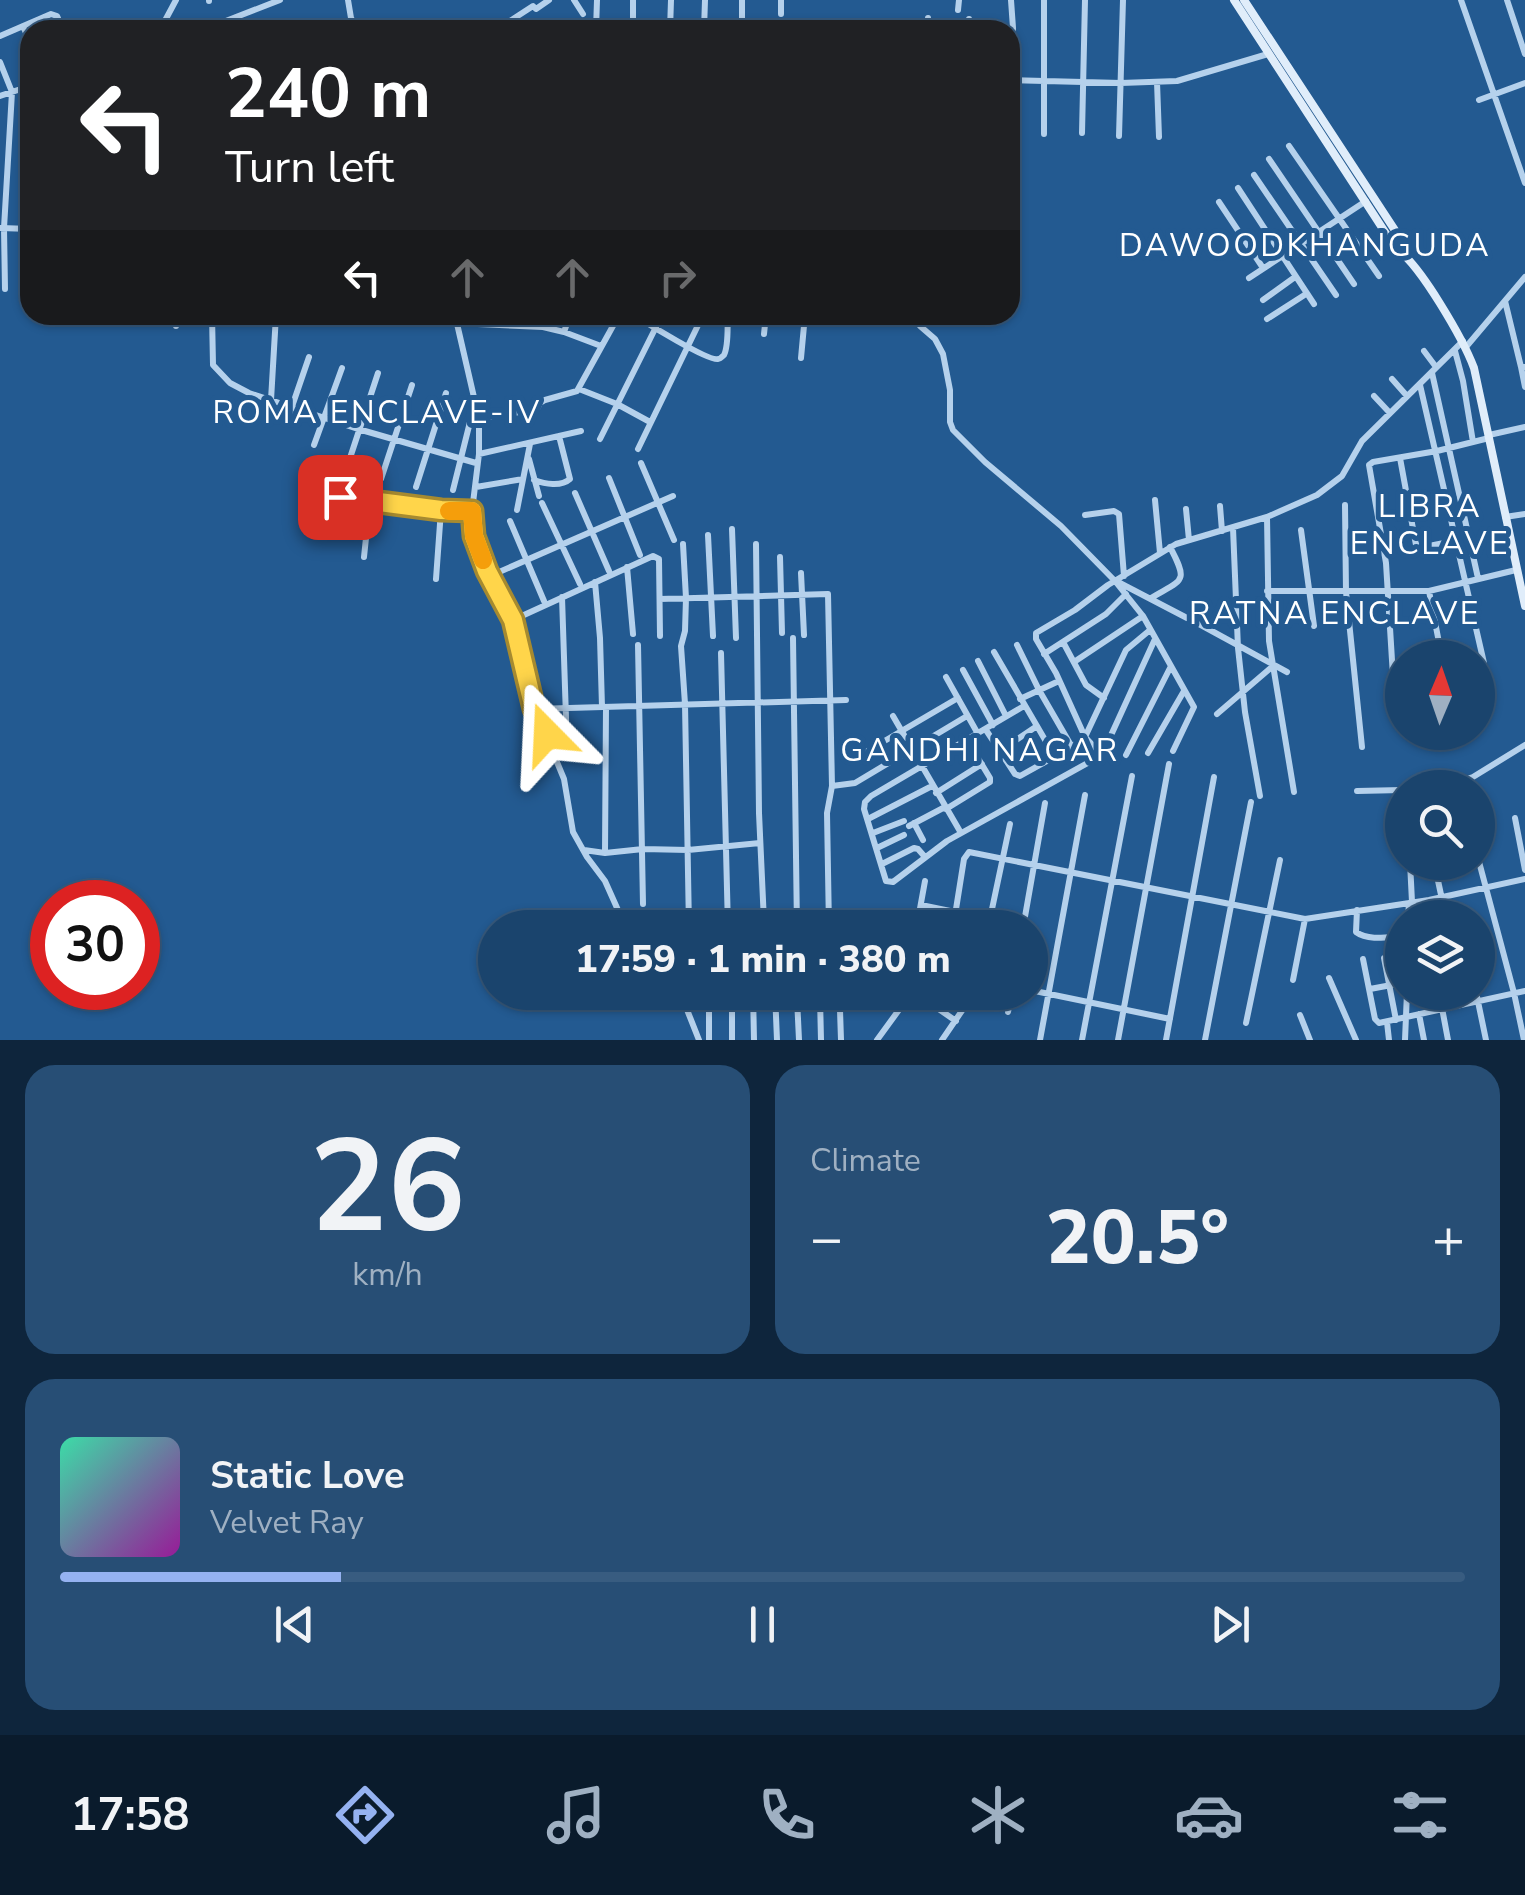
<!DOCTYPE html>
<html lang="en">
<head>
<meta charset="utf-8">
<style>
  :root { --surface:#1a446d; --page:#274e75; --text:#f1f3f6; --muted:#9fb0c2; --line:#385c80; --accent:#95b2f1 }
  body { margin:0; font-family:"Nunito Sans",sans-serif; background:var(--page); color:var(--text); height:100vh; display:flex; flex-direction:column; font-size:38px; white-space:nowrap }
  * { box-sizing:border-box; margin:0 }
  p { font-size:32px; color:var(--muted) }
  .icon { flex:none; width:55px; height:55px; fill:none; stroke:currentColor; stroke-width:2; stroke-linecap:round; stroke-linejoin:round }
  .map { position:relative; height:1040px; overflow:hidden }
  .drawer { display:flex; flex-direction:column; gap:25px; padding:25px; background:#0e253c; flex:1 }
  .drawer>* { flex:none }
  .top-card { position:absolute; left:20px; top:20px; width:1000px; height:305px; border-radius:30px; box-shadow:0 2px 8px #0004,0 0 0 2px var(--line); background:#202124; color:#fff; overflow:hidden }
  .needle { width:65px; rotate:2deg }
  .tools { position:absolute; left:1385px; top:640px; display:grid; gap:20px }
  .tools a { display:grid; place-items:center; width:110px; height:110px; border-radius:50%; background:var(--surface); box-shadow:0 2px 8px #0004,0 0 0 2px var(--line); font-size:50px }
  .speed { position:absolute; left:30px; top:880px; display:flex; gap:20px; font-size:50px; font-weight:700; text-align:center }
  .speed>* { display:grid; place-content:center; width:130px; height:130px; border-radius:50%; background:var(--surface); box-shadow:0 2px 8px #0004,0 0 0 2px var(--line); line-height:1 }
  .speed .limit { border:15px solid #d22; background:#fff; color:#111 }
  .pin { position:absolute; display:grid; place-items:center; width:85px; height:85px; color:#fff; margin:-42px; border-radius:20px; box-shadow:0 5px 15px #0006 }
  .me { position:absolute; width:110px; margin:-55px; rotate:339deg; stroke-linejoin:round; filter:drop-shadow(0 0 8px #0008) }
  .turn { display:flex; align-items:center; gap:35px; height:210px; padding:0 40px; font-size:45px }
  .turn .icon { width:130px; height:130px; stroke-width:2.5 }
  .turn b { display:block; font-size:70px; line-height:85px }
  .lanes { display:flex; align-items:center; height:95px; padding:0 40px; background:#0003; justify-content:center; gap:50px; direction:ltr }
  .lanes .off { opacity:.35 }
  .big { font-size:75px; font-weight:800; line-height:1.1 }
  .drawer .tile { flex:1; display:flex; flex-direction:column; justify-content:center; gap:15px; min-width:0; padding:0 35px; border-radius:30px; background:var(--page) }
  .drawer .dial { align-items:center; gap:0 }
  .dial b { font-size:130px; line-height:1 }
  .song { display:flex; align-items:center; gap:30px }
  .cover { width:120px; height:120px; border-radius:15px; background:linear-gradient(135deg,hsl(160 70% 55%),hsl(300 70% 35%)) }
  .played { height:10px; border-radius:5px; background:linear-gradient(90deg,var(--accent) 20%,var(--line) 20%) }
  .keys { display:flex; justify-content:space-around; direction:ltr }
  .heat { display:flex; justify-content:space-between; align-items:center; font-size:55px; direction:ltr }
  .drawer .tiles { flex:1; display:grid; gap:25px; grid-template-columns:1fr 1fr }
  .tile:last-child { grid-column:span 2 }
  .trip { position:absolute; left:478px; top:910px; width:570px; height:100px; border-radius:50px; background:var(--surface); box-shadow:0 2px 8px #0004,0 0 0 2px var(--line); font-weight:800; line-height:100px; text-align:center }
  .tabs { display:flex; height:160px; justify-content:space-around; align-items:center; background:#0a1b2c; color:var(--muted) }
  .tabs .icon { width:70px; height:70px }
  .tabs .current { color:var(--accent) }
  .tabs b { font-size:45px; color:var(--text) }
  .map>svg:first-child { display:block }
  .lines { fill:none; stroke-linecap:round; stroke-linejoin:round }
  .minor { stroke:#b5d1ec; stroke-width:6 }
  .secondary { stroke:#e0edfa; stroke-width:8 }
  .route-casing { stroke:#a68a30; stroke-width:25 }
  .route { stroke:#ffd54a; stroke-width:18 }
  .slow { stroke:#f59e0b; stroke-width:18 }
  .labels { text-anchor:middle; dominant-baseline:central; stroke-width:10; stroke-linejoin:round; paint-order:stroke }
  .neighbourhood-label { font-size:32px; letter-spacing:2.5px; fill:#fff; stroke:#235a91 }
</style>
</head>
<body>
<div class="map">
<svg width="1525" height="1040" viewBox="0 0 1525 1040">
  <rect width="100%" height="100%" fill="#235a91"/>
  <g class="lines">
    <path class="minor" d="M209 0V1
      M348 0 351 18 358 30
      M574 0 583 14
      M781 0V14
      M1461 0 1525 183
      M1507 0 1525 54
      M958 10 959 0
      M165 22 182 30
      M23 26 30 42
      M208 28 280 0
      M160 30 176 0
      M496 30 533 6 536 9 549 0
      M596 30 597 0
      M633 30V0
      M670 30 671 0
      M704 30 705 0
      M742 30V0
      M927 30 928 18
      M968 30 969 19
      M0 36 51 14 57 16 63 30
      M0 62 12 92 4 228 5 289
      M1010 80 1121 83 1177 81 1268 54
      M1157 82 1159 137
      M0 96 30 86
      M1479 100 1525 83
      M1010 120 1013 28 1011 0
      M1082 133 1085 0
      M1044 134V0
      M1119 136 1123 0
      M1289 146 1379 276
      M1269 159 1354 284
      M1254 175 1336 295
      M1238 188 1314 304
      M1219 202 1263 268
      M1 228 30 229
      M1249 278 1366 201
      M1263 300 1295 277
      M1505 301 1521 367
      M212 315 213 365 230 383 249 393 358 429 476 463
      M455 315 479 419V454L472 511 474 537 487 571 513 620 535 709 564 779 573 832 587 857 605 881 626 928
      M634 315C645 322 709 362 718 359 720 359 722 357 724 355 729 345 727 326 728 315
      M916 315 920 326 935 339 943 354 950 390V422L953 430 985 462 1061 526 1115 581 1143 616 1194 707 1173 751
      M1267 319 1306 294
      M456 323 543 327 564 332 601 346
      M176 326V315
      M564 332 570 315
      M764 334 766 315
      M1466 347 1525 277
      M1424 351 1436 367
      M1455 351 1463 381 1473 442
      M801 358 805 315
      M1525 367H1521L1525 387
      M1432 373 1478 578
      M1392 379 1407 396
      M1420 385 1484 663
      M579 389 617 404 650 422
      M1374 396 1389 412
      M271 400 276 315
      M479 419 537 409 540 403 545 400 577 391 619 315
      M286 424 309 357
      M1489 435 1525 427
      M600 439 662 315
      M314 445 342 368
      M638 449 703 315
      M479 454 581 431
      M1400 458 1416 545 1424 547 1454 541
      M529 459 539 496
      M349 461 378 373
      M641 463 674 540
      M609 478 640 555
      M381 479 412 385
      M534 480C545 484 561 487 570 479L559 436
      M416 487 446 393
      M476 487 523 479
      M453 490 472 414 476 406
      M575 493 609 571
      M340 497 441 510 472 511
      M1155 500 1160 553
      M542 503 580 584
      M1345 505 1346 592 1362 747
      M1220 506 1222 531
      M1186 509 1189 540
      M517 510 530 444
      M1085 515 1114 511 1119 514 1124 576
      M1267 517 1269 641 1294 792
      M1505 517 1525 514
      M510 521 544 601
      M1233 528 1238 648 1245 712 1260 796
      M732 529 736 638
      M1301 530 1314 626
      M708 535 713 636
      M683 544 686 598 685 631 681 646 685 704 689 928
      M756 544 759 813 764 922
      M364 557 370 500
      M780 557 782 633
      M627 567 633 634
      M801 573 804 635
      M490 576 673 496
      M436 579 441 510
      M1116 581 1187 618
      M595 582 600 638 602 707
      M1267 591H1429L1516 570
      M1429 591 1442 658
      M562 597 567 748
      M1151 598C1183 579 1189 583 1170 547
      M660 599 828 594 832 786 827 813 829 928
      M513 620 653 556 659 559 660 636
      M1199 624 1287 672
      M793 638 797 928
      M1063 642 1086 685 1104 698
      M638 645 643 904
      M1017 645 1039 690 1072 747
      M994 652 1055 757
      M721 653 728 928
      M1044 654 1106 614 1126 594
      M978 661 1006 716
      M1074 662 1143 616
      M963 670 993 725
      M946 677 978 734
      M1020 699 1059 681
      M1024 706 871 796 865 802 864 809 886 881 893 882 947 841 1102 755 1155 639
      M535 709 846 700
      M1395 709 1386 563 1369 465 1373 462 1437 451 1489 438
      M1217 714 1273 666
      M893 716 961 833
      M986 730 1015 774 1020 776 1072 747 1085 737 1126 650 1150 630
      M1000 751 1037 726
      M1148 753 1184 691
      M1102 755 1085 737 1056 673 1036 639V633L1075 610 1108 585 1176 544 1267 517 1317 495 1342 476 1362 441 1463 341
      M1126 755 1170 668
      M852 760 958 698
      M832 786 855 783 967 716
      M1438 788 1473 777 1525 745
      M1357 791 1402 790
      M936 793 982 764
      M946 809 990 782V778L967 740
      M1515 818 1525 870
      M868 819 932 786
      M914 823 923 840
      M909 826 945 807
      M873 833 904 821
      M877 848 904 835
      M584 850 605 853 643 849 688 850 760 843
      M605 853 606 707
      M1478 858 1514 993 1524 1040
      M1410 862 1412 902
      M1434 862 1446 918
      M882 864 914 848 918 849 925 857
      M921 905 955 912
      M1357 910 1356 932C1368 941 1388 937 1402 936
      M1408 918 1409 903
      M917 925 925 881
      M953 928 964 859 969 852 1305 919 1429 900 1525 879
      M988 928 1010 824
      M1023 928 1045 803
      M1384 958 1396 1020
      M1363 959 1375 1019 1379 1023 1525 991
      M1329 978 1356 1040
      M1293 980 1305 919
      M1370 989 1402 983
      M1030 990 1170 1019
      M680 992 699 1040
      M753 992 754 1040
      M775 992 777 1040
      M914 992 956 1021
      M1439 992 1448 1040
      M1476 992 1486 1040
      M732 998V1040
      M797 998 799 1040
      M820 998 821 1040
      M709 1002V1040
      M840 1010 841 1040
      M1008 1012 1012 992
      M1419 1014 1424 1040
      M1300 1015 1310 1040
      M1387 1022 1389 1040
      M1246 1023 1280 860
      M877 1040 912 992
      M942 1040 972 996
      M1040 1040 1085 795
      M1082 1040 1132 776
      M1118 1040 1169 764
      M1166 1040 1214 777
      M1205 1040 1251 802
      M1405 1040 1407 992"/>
    <path class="secondary" d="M1234 0 1396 249C1419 262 1464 341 1474 368L1525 606
      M1244 0 1404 244V253"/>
  </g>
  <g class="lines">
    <g class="route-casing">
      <path id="route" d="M340 497 441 510 472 511 474 536 487 571 513 620 534 709 547 734"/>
    </g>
    <use href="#route" class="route"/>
    <path class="slow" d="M449 511H472L474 536 483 560"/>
  </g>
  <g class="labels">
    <g class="neighbourhood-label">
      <text x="1305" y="245">DAWOODKHANGUDA</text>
      <text x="377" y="412">ROMA ENCLAVE-IV</text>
      <text x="1430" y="506">LIBRA<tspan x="1430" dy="37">ENCLAVE</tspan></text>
      <text x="1335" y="613">RATNA ENCLAVE</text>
      <text x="980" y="750">GANDHI NAGAR</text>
    </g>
  </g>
</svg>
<div class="tools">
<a><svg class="needle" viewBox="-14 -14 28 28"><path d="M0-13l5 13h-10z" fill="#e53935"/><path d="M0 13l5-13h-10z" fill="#9fb0c2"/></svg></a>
<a><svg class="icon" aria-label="search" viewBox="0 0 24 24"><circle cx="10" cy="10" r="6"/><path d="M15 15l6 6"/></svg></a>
<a><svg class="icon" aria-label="layers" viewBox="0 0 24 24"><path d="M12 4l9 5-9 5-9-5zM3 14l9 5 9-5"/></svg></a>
</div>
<div class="speed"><div class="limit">30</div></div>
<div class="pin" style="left:340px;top:497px;background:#d93025"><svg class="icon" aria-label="arrive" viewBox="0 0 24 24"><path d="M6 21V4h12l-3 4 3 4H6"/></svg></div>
<svg class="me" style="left:547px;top:734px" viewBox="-20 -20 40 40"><path d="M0-17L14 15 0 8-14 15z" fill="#ffd54a" stroke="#fff" stroke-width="4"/></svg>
<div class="trip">17:59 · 1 min · 380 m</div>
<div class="top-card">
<div class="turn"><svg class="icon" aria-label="left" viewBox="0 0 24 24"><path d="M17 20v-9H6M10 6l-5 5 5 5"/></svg><div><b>240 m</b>Turn left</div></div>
<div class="lanes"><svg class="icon" aria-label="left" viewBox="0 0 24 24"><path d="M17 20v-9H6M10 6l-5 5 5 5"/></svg><svg class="icon off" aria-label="ahead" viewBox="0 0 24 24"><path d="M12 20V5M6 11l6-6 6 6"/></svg><svg class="icon off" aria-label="ahead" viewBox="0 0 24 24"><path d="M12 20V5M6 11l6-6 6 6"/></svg><svg class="icon off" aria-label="right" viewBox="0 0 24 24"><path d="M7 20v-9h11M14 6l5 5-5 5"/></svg></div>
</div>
</div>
<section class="drawer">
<div class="tiles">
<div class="tile dial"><b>26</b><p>km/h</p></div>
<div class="tile"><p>Climate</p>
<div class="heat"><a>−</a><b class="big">20.5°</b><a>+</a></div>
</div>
<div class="tile">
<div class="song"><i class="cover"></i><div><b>Static Love</b><p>Velvet Ray</p></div></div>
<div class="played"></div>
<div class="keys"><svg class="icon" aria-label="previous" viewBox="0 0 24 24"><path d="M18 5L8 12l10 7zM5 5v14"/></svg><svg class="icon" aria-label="pause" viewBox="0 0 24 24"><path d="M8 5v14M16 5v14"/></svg><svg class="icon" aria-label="next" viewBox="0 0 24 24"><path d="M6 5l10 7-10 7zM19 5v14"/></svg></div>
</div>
</div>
</section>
<nav class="tabs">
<b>17:58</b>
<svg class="icon current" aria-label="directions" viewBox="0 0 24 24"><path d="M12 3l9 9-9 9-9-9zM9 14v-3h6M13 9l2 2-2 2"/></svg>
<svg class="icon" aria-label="music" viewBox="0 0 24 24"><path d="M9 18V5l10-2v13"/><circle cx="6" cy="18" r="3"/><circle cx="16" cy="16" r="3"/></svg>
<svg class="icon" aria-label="phone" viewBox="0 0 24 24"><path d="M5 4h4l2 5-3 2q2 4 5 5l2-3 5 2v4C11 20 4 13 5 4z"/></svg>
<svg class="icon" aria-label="climate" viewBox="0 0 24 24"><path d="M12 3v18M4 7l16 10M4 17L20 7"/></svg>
<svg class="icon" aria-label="car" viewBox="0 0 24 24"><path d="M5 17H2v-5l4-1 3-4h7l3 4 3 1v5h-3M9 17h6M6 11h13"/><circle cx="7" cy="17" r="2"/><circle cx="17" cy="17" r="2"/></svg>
<svg class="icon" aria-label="filters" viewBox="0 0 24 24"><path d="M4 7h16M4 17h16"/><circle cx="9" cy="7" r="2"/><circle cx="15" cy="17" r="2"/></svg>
</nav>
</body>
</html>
